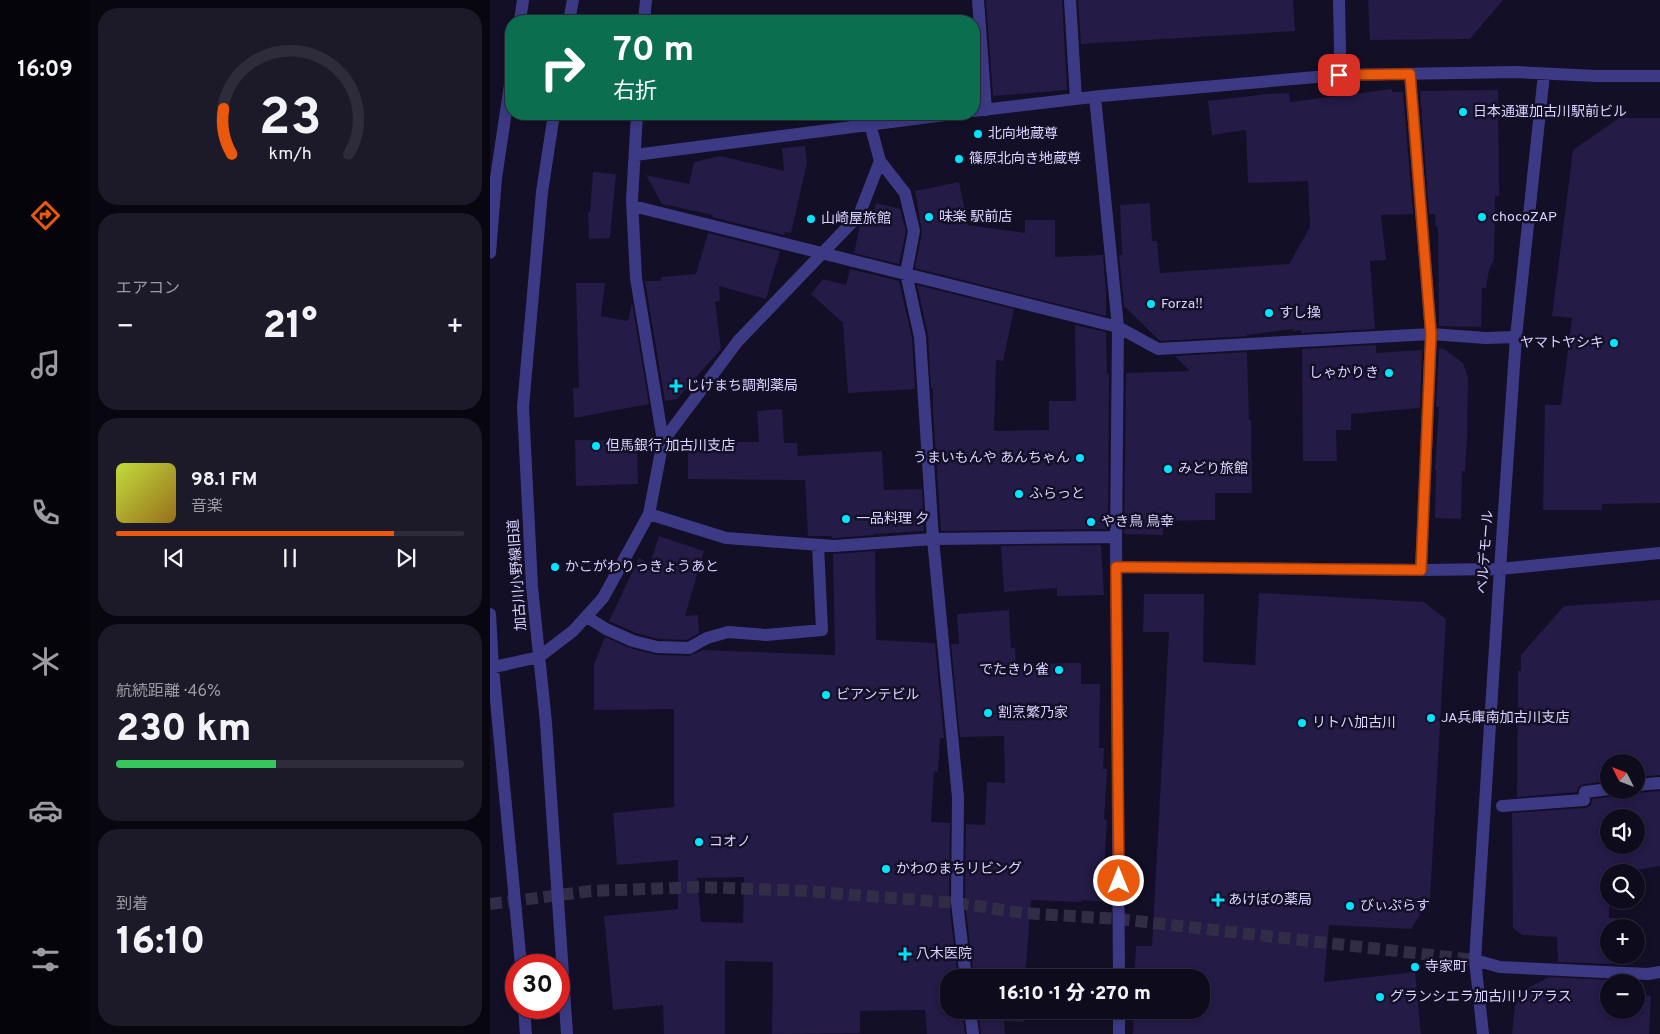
<!DOCTYPE html>
<html lang="ja">
<head>
<meta charset="utf-8">
<style>
  :root { --surface:#0e0b1c; --page:#1c1929; --text:#f1f3f6; --muted:#9b9ba3; --line:#2e2b3b; --accent:#ea580c }
  body { margin:0; font-family:Overpass,"Noto Sans JP",sans-serif; background:var(--page); color:var(--text); height:100vh; display:flex; flex-direction:column; font-size:19px; white-space:nowrap }
  * { box-sizing:border-box; margin:0 }
  p { font-size:16px; color:var(--muted) }
  .icon { flex:none; width:28px; height:28px; fill:none; stroke:currentColor; stroke-width:2; stroke-linecap:round; stroke-linejoin:round }
  .map { position:relative; flex:1; overflow:hidden }
  .drawer { display:flex; flex-direction:column; gap:8px; padding:8px; background:#08060f; width:400px }
  .drawer>* { flex:none }
  .hud { position:absolute; left:15px; top:15px; width:475px; height:105px; border-radius:20px; box-shadow:0 2px 8px #0003,0 0 0 1px var(--line); background:#0b6e4f; color:#fff; overflow:hidden }
  .needle { width:32px; rotate:312deg }
  .buttons { position:absolute; left:1110px; top:754px; display:grid; gap:10px }
  .buttons a { display:grid; place-items:center; width:45px; height:45px; border-radius:50%; background:var(--surface); box-shadow:0 2px 8px #0003,0 0 0 1px var(--line); font-size:25px }
  .speed { position:absolute; left:15px; top:954px; display:flex; gap:10px; font-size:25px; font-weight:700; text-align:center }
  .speed>* { display:grid; place-content:center; width:65px; height:65px; border-radius:50%; background:var(--surface); box-shadow:0 2px 8px #0003,0 0 0 1px var(--line); line-height:1 }
  .speed .limit { border:8px solid #d22; background:#fff; color:#111 }
  .pin { position:absolute; display:grid; place-items:center; width:42px; height:42px; color:#fff; margin:-21px; border-radius:10px; box-shadow:0 2px 8px #0006 }
  .me { position:absolute; width:55px; margin:-28px; rotate:0deg; stroke-linejoin:round; filter:drop-shadow(0 0 4px #0008) }
  .turn { display:flex; align-items:center; gap:18px; height:105px; padding:0 25px; font-size:22px }
  .turn .icon { width:65px; height:65px; stroke-width:2.5 }
  .turn b { display:block; font-size:35px; line-height:42px }
  .big { font-size:38px; font-weight:800; line-height:1.1 }
  .drawer .widget { flex:1; display:flex; flex-direction:column; justify-content:center; gap:8px; min-width:0; padding:0 18px; border-radius:20px; background:var(--page) }
  .drawer .dial { align-items:center; gap:0 }
  .dial svg { height:130px; overflow:visible; fill:none; stroke:var(--line); stroke-width:7; stroke-linecap:round; text-anchor:middle }
  .dial text { fill:var(--text); stroke:none }
  .song { display:flex; align-items:center; gap:15px }
  .cover { width:60px; height:60px; border-radius:8px; background:linear-gradient(135deg,hsl(70 70% 55%),hsl(40 70% 35%)) }
  .played { height:5px; border-radius:2px; background:linear-gradient(90deg,var(--accent) 80%,var(--line) 80%) }
  .keys { display:flex; justify-content:space-around; direction:ltr }
  .heat { display:flex; justify-content:space-between; align-items:center; font-size:28px; direction:ltr }
  .charge { height:8px; border-radius:4px; background:linear-gradient(90deg,#34c759 46%,var(--line) 0) }
  .trip { position:absolute; left:450px; top:969px; width:270px; height:50px; border-radius:20px; background:var(--surface); box-shadow:0 2px 8px #0003,0 0 0 1px var(--line); font-weight:800; line-height:50px; text-align:center }
  main { display:flex; flex:1; min-height:0 }
  .tabs { display:flex; flex-direction:column; width:90px; justify-content:space-around; align-items:center; background:#06040b; color:var(--muted) }
  .tabs .icon { width:35px; height:35px }
  .tabs .on { color:var(--accent) }
  .tabs b { font-size:22px; color:var(--text) }
  .map>svg:first-child { display:block }
  .building { fill:#241b47; fill-rule:evenodd }
  .lines { fill:none; stroke-linecap:round; stroke-linejoin:round }
  .minor-tunnel { stroke:#312d47; stroke-width:12; stroke-dasharray:12 6; stroke-linecap:butt }
  .minor { stroke:#3d3a85; stroke-width:12 }
  .route-casing { stroke:#983908; stroke-width:12 }
  .route { stroke:#ea580c; stroke-width:9 }
  .poi-dot { fill:#00e5ff; stroke:#130f26; stroke-width:2 }
  .labels { text-anchor:middle; dominant-baseline:central; stroke-width:5; stroke-linejoin:round; paint-order:stroke }
  .poi-label { font-size:14px; fill:#d9d4ff; stroke:#130f26; text-anchor:start }
  .street-label { font-size:14px; fill:#d9d4ff; stroke:#130f26 }
</style>
</head>
<body>
<main>
<nav class="tabs">
<b>16:09</b>
<svg class="icon on" aria-label="directions" viewBox="0 0 24 24"><path d="M12 3l9 9-9 9-9-9zM9 14v-3h6M13 9l2 2-2 2"/></svg>
<svg class="icon" aria-label="music" viewBox="0 0 24 24"><path d="M9 18V5l10-2v13"/><circle cx="6" cy="18" r="3"/><circle cx="16" cy="16" r="3"/></svg>
<svg class="icon" aria-label="phone" viewBox="0 0 24 24"><path d="M5 4h4l2 5-3 2q2 4 5 5l2-3 5 2v4C11 20 4 13 5 4z"/></svg>
<svg class="icon" aria-label="climate" viewBox="0 0 24 24"><path d="M12 3v18M4 7l16 10M4 17L20 7"/></svg>
<svg class="icon" aria-label="car" viewBox="0 0 24 24"><path d="M5 17H2v-5l4-1 3-4h7l3 4 3 1v5h-3M9 17h6M6 11h13"/><circle cx="7" cy="17" r="2"/><circle cx="17" cy="17" r="2"/></svg>
<svg class="icon" aria-label="filters" viewBox="0 0 24 24"><path d="M4 7h16M4 17h16"/><circle cx="9" cy="7" r="2"/><circle cx="15" cy="17" r="2"/></svg>
</nav>
<section class="drawer">
<div class="widget dial"><svg viewBox="0 0 100 80">
<path d="M14 69A42 42 0 1 1 86 69"/>
<path d="M14 69A42 42 0 0 1 9 41" stroke="#ea580c"/>
<text x="50" y="56" font-size="32" font-weight="700">23</text>
<text x="50" y="72" font-size="11">km/h</text>
</svg></div>
<div class="widget"><p>エアコン</p>
<div class="heat"><a>−</a><b class="big">21°</b><a>+</a></div>
</div>
<div class="widget">
<div class="song"><i class="cover"></i><div><b>98.1 FM</b><p>音楽</p></div></div>
<div class="played"></div>
<div class="keys"><svg class="icon" aria-label="previous" viewBox="0 0 24 24"><path d="M18 5L8 12l10 7zM5 5v14"/></svg><svg class="icon" aria-label="pause" viewBox="0 0 24 24"><path d="M8 5v14M16 5v14"/></svg><svg class="icon" aria-label="next" viewBox="0 0 24 24"><path d="M6 5l10 7-10 7zM19 5v14"/></svg></div>
</div>
<div class="widget"><p>航続距離 · 46%</p><b class="big">230 km</b><div class="charge"></div></div>
<div class="widget"><p>到着</p><b class="big">16:10</b></div>
</section>
<div class="map">
<svg width="1170" height="1034" viewBox="0 0 1170 1034">
  <rect width="100%" height="100%" fill="#130f26"/>
  <path class="building" d="M496 0H572L577 90 503 96Z
    M588 0H803L805 31 591 44Z
    M878 0H1013L980 39 880 40Z
    M902 89V92H913L923 214 891 215 896 260 880 261 885 329 811 333V330L803 331V329L757 335V336L670 341 634 306 629 255H632L630 205 660 203 662 241H667L670 273 799 264 820 227 818 181 758 183 756 130 722 135 718 101 777 94 799 93 800 102Z
    M1008 90 1009 196H1005L1004 259 999 270 996 288H992L991 327 949 326 948 227H946L945 214H939L930 91Z
    M1129 118H1170V503L1112 504V510H1053L1055 405H1071L1082 318 1062 316 1083 150Z
    M315 146 317 163 301 233 295 232 294 235 222 217 223 215 172 204 156 175 199 184 204 162 230 156 294 171 292 148Z
    M103 172 126 174 120 238 99 239 98 212H100Z
    M469 182 478 225 535 233V220H565V257L613 255 616 293V316L425 268 432 232 425 191Z
    M386 203 410 209 416 231 409 264 364 253 370 225 372 223 381 225Z
    M218 233 290 251 276 299 229 286 230 301 225 302 231 349 187 399 175 401 155 281H171V277L206 274Z
    M360 269 409 281 422 338 425 389 358 393 353 323 321 294 333 279 356 285Z
    M86 283H115L111 316 138 321 142 302 159 404 84 418 83 388H89Z
    M427 285 524 309 513 361 506 360 504 431 559 430V401H586L585 325 616 332 617 374H619L618 529 451 531 443 410V388H441L438 335Z
    M886 345V353L932 350 930 408 861 414V430H846L847 461H813L812 349Z
    M953 348 973 363 978 377 977 436 975 471H972L971 519 945 518 946 470H945L949 407H946L949 349Z
    M757 352 759 420H761L762 493H725V520L673 521V535L634 534 636 373 700 371 685 356Z
    M292 409 294 443H307L308 456 392 451 394 490 432 489 434 531 384 534V535L344 538H342V536H318L315 480 198 479V442H269L267 411Z
    M85 440 147 441 148 484 86 486Z
    M169 536 214 551 195 616 208 615 209 633 197 640 168 639 146 633 119 621 149 558 160 564Z
    M611 545 614 595 567 596V588L514 592 511 546Z
    M385 551 386 640 445 643 454 738H450L448 772 444 771 441 822 460 823 459 903 468 978H459V1010H472L475 1034H437L435 1010 370 1011V1033L282 1034 283 962 235 961V1034H174L173 1005 123 1010 114 916 188 909V860L127 865 123 813 184 807V709L104 710V664L115 637 140 648 167 655 199 656 213 650 345 655 343 554ZM254 877 253 923 211 922 207 878Z
    M769 593 934 602 956 619 940 899 921 929 839 925 834 982 925 972 931 1034H643L644 1010H711V978H644L646 946H662L679 632H653L654 594H714L713 662 765 665Z
    M1170 600V775L1146 777V762H1119V781L1094 784 1088 787 1087 792 1027 797 1028 671H1031V655L1074 606Z
    M519 610 521 648H525L526 664 591 663V684H610L609 748H614L613 769H617L614 819 617 820 614 867H616L614 902 592 900V902L541 900 535 978H484L475 903 476 824 495 825 497 782 515 783 514 736 470 737 461 644H469L467 614Z
    M1127 790H1140L1147 793 1170 791V866L1135 872H1119V918H1126L1125 928H1119V955H1123L1122 964 1068 962 1067 937 1032 935 1023 928 1022 813 1095 808 1101 805 1102 799 1120 797 1124 795ZM1119 818H1146V845H1119Z
    M1059 977 1121 980V982H1119V1010H1146V994L1161 996 1159 1034H1022L1025 1006 1030 997 1036 989Z
    M488 1010H534V1022L514 1021 515 1034H491Z"/>
  <g class="lines">
    <path class="minor-tunnel" d="M0 904 101 891 210 887 316 891 467 903 533 913 629 919 985 960"/>
    <path class="minor" d="M488 0 496 110
      M580 0 586 99
      M849 0 850 48 849 75
      M30 21 33 0
      M79 21 83 0
      M154 21 156 0
      M920 74 941 334 931 570
      M605 97 628 327 626 542 629 978
      M484 111 611 96 849 75 1025 72 1106 76H1170
      M64 114 52 192 33 407 42 587 56 723 77 1034
      M380 124 390 161 415 193 424 231 416 273 430 337 443 539 468 797 467 903 476 978
      M145 155 463 114
      M143 206 628 327 668 349 941 334 996 338 1026 337
      M0 253 6 178 21 78
      M173 441 248 341 369 215 390 161
      M159 514 236 538 344 546 443 539 626 537
      M627 567 931 570 1010 569 1170 553
      M0 614 3 668 31 965
      M97 617 116 629 143 641 167 647 199 648 217 638 238 632 276 635 332 630 328 545
      M0 668 49 657 83 631 113 598 159 514 173 441 146 278 142 200 147 114
      M1146 785 1170 783
      M1012 806 1094 800 1095 792 1119 789
      M985 960 1010 967 1158 974 1170 972
      M34 1008 36 1034
      M480 1010 483 1034
      M629 1034V1010
      M993 1034 985 960 1010 569 1026 337 1054 74"/>
  </g>
  <g class="lines">
    <g class="route-casing">
      <path id="route" d="M629 881 626 567 931 570 941 334 920 74 849 75"/>
    </g>
    <use href="#route" class="route"/>
  </g>
  <g class="poi-dot">
    <circle cx="973" cy="112" r="5"/>
    <circle cx="488" cy="134" r="5"/>
    <circle cx="469" cy="159" r="5"/>
    <circle cx="439" cy="217" r="5"/>
    <circle cx="992" cy="217" r="5"/>
    <circle cx="321" cy="219" r="5"/>
    <circle cx="661" cy="304" r="5"/>
    <circle cx="779" cy="313" r="5"/>
    <circle cx="1124" cy="343" r="5"/>
    <circle cx="899" cy="373" r="5"/>
    <path d="M183.5 378.5h5v5h5v5h-5v5h-5v-5h-5v-5h5z"/>
    <circle cx="106" cy="446" r="5"/>
    <circle cx="590" cy="458" r="5"/>
    <circle cx="678" cy="469" r="5"/>
    <circle cx="529" cy="494" r="5"/>
    <circle cx="356" cy="519" r="5"/>
    <circle cx="601" cy="522" r="5"/>
    <circle cx="65" cy="567" r="5"/>
    <circle cx="569" cy="670" r="5"/>
    <circle cx="336" cy="695" r="5"/>
    <circle cx="498" cy="713" r="5"/>
    <circle cx="941" cy="718" r="5"/>
    <circle cx="812" cy="723" r="5"/>
    <circle cx="209" cy="842" r="5"/>
    <circle cx="396" cy="869" r="5"/>
    <path d="M725.5 892.5h5v5h5v5h-5v5h-5v-5h-5v-5h5z"/>
    <circle cx="860" cy="906" r="5"/>
    <path d="M412.5 946.5h5v5h5v5h-5v5h-5v-5h-5v-5h5z"/>
    <circle cx="925" cy="967" r="5"/>
    <circle cx="890" cy="997" r="5"/>
  </g>
  <g class="labels">
    <g class="poi-label">
      <text x="983" y="112">日本通運加古川駅前ビル</text>
      <text x="498" y="134">北向地蔵尊</text>
      <text x="479" y="159">篠原北向き地蔵尊</text>
      <text x="449" y="217">味楽 駅前店</text>
      <text x="1002" y="217">chocoZAP</text>
      <text x="331" y="219">山崎屋旅館</text>
      <text x="671" y="304">Forza!!</text>
      <text x="789" y="313">すし操</text>
      <text x="1114" y="343" text-anchor="end">ヤマトヤシキ</text>
      <text x="889" y="373" text-anchor="end">しゃかりき</text>
      <text x="196" y="386">じけまち調剤薬局</text>
      <text x="116" y="446">但馬銀行 加古川支店</text>
      <text x="580" y="458" text-anchor="end">うまいもんや あんちゃん</text>
      <text x="688" y="469">みどり旅館</text>
      <text x="539" y="494">ふらっと</text>
      <text x="366" y="519">一品料理 夕</text>
      <text x="611" y="522">やき鳥 鳥幸</text>
      <text x="75" y="567">かこがわりっきょうあと</text>
      <text x="559" y="670" text-anchor="end">でたきり雀</text>
      <text x="346" y="695">ビアンテビル</text>
      <text x="508" y="713">割烹繁乃家</text>
      <text x="951" y="718">JA兵庫南加古川支店</text>
      <text x="822" y="723">リトハ加古川</text>
      <text x="219" y="842">コオノ</text>
      <text x="406" y="869">かわのまちリビング</text>
      <text x="738" y="900">あけぼの薬局</text>
      <text x="870" y="906">びぃぷらす</text>
      <text x="426" y="954">八木医院</text>
      <text x="935" y="967">寺家町</text>
      <text x="900" y="997">グランシエラ加古川リアラス</text>
    </g>
    <g class="street-label">
      <text transform="translate(996 552) rotate(-86)">ベルデモール</text>
      <text transform="translate(28 575) rotate(-94)">加古川小野線旧道</text>
    </g>
  </g>
</svg>
<div class="buttons">
<a><svg class="needle" viewBox="-14 -14 28 28"><path d="M0-13l5 13h-10z" fill="#e53935"/><path d="M0 13l5-13h-10z" fill="#9b9ba3"/></svg></a>
<a><svg class="icon" aria-label="sound" viewBox="0 0 24 24"><path d="M4 9h4l5-4v14l-5-4H4zM17 9q2 3 0 6"/></svg></a>
<a><svg class="icon" aria-label="search" viewBox="0 0 24 24"><circle cx="10" cy="10" r="6"/><path d="M15 15l6 6"/></svg></a>
<a>+</a>
<a>−</a>
</div>
<div class="speed"><div class="limit">30</div></div>
<div class="pin" style="left:849px;top:75px;background:#d93025"><svg class="icon" aria-label="arrive" viewBox="0 0 24 24"><path d="M6 21V4h12l-3 4 3 4H6"/></svg></div>
<svg class="me" style="left:629px;top:881px" viewBox="-20 -20 40 40"><circle r="17" fill="#ea580c" stroke="#fff" stroke-width="3"/><path d="M0-11L8 9 0 5-8 9z" fill="#fff"/></svg>
<div class="trip">16:10 · 1 分 · 270 m</div>
<div class="hud">
<div class="turn"><svg class="icon" aria-label="right" viewBox="0 0 24 24"><path d="M7 20v-9h11M14 6l5 5-5 5"/></svg><div><b>70 m</b>右折</div></div>
</div>
</div>
</main>
</body>
</html>
